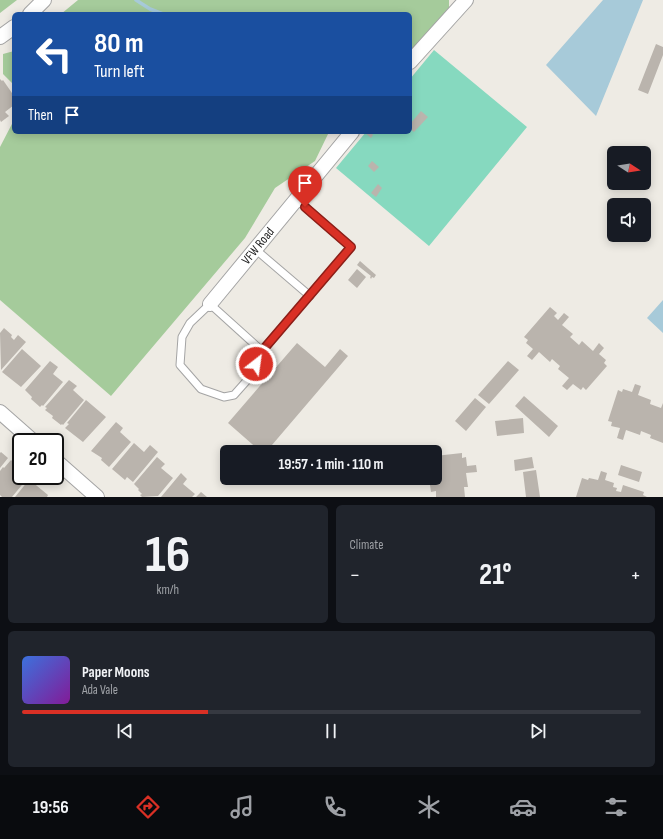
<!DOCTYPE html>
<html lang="en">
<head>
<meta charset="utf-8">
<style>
  :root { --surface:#171b24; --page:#20242c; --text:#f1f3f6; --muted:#9ea1a6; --line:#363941; --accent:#d93025 }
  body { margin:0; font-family:"Sofia Sans Condensed",sans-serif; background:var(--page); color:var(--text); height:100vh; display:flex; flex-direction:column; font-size:15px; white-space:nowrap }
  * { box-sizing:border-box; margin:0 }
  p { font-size:13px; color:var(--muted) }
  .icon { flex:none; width:22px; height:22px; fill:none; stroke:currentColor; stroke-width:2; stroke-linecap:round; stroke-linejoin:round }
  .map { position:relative; height:497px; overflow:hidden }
  .sheet { display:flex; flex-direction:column; gap:8px; padding:8px; background:#0d0f14; flex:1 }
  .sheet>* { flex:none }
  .top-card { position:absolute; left:12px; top:12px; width:400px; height:122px; border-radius:6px; box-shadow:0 2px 10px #0003; background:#1a4fa0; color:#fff; overflow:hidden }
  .needle { width:26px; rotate:102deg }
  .fabs { position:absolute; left:607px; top:146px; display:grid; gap:8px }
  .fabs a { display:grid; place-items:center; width:44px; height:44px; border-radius:6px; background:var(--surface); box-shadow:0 2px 10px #0003; font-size:20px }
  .speed { position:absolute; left:12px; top:433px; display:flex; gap:8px; font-size:20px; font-weight:700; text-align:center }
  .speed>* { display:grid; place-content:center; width:52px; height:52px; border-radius:50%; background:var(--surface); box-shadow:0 2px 10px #0003; line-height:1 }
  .speed .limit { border:2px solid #111; border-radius:6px; background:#fff; color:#111 }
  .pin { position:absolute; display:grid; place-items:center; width:34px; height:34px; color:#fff; margin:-41px -17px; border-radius:50% 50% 50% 0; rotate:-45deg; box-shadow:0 0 4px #0007 }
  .pin .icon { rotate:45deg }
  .me { position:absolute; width:44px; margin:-22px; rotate:30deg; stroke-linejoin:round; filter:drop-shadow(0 0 3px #0008) }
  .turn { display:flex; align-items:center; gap:14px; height:84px; padding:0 16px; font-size:18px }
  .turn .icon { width:52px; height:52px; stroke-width:2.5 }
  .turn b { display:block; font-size:28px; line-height:34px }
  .then { display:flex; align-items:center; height:38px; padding:0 16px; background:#0003; gap:8px; font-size:15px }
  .big { font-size:30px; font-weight:700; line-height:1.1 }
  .sheet .card { flex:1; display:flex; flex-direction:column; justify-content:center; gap:6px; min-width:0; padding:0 14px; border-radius:6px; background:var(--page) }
  .sheet .dial { align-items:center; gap:0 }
  .dial b { font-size:52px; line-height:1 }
  .song { display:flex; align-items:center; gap:12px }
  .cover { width:48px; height:48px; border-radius:6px; background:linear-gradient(135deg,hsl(220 70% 55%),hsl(290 70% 35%)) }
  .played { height:4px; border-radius:2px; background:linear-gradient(90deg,var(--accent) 30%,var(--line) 30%) }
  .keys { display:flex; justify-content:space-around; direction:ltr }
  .heat { display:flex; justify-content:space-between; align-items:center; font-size:22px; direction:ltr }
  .sheet .tiles { flex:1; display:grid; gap:8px; grid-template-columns:1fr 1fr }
  .card:last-child { grid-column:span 2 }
  .trip { position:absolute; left:220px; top:445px; width:222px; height:40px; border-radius:6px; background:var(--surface); box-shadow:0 2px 10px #0003; font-weight:700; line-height:40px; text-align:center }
  .tabs { display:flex; height:64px; justify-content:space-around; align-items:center; background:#090b0e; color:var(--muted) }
  .tabs .icon { width:28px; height:28px }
  .tabs .current { color:var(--accent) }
  .tabs b { font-size:18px; color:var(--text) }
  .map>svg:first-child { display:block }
  .forest { fill:#a5cb9b }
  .pitch { fill:#86d9bf }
  .water { fill:#a7cad9 }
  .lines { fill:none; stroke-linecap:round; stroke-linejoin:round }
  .stream { stroke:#a7cad9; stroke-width:3.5 }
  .building { fill:#bab4ad }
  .service-casing { stroke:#a4a4a4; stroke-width:9 }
  .minor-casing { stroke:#a4a4a4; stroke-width:16 }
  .service { stroke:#fff; stroke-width:7 }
  .minor { stroke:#fff; stroke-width:14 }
  .route-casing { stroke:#8d1f18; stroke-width:10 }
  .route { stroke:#d93025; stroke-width:7 }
  .labels { text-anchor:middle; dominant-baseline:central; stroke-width:3.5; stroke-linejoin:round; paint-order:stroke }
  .street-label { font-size:13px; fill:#1d1d1d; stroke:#fff }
</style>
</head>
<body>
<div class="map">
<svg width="663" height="497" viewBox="0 0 663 497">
  <rect width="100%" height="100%" fill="#eeebe4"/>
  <path class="forest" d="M0 0H17L0 13Z
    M78 0H449V9L410 53V14H61Z
    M14 51V85L3 74V54Z
    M14 120V132H329L315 161 275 188 245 238 111 396 0 300V147Z"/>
  <path class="pitch" d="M434 50 527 127 429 246 336 168 366 132H410V79Z"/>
  <path class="water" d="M603 0H643L596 116 546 65Z
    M663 300V333L647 318Z"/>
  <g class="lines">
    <path class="stream" d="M136 0 150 9 163 14"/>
  </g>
  <path class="building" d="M656 44 663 47V55L648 94 638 90Z
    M0 79 2 81 3 80 14 96V105L5 112 9 116 1 122 0 120Z
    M421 111 428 117 414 132 410 129V124Z
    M364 132H371L373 135 371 138Z
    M372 161 379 167 374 172 368 166Z
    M378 184 382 188 376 197 371 193Z
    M360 261 376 275 374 278 372 277 371 279 370 277 371 276 357 265Z
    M357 269 366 277 357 288 348 280Z
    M550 307 557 313 554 316 558 320 564 313 569 317 562 325 573 334 570 337 579 345 582 341 593 351 599 343 604 348 599 354 606 360 604 363 607 366 586 390 583 387 581 390 573 384 567 390 562 386 569 378 558 369 560 366 552 359 550 362 539 352 532 360 527 356 533 349 526 343 528 340 524 337Z
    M4 328 12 335 11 337 14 340 18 335 26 342 1 370 0 333Z
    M297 343 325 367 340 349 348 356 266 452H261L228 423Z
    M22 349 41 366 21 387 2 372Z
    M50 361 58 367 53 374 63 382 43 406 42 405 40 407 31 399 32 397 25 390Z
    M508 361 519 370 489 404 478 395Z
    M69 380 77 386 73 390 84 400 63 425 62 424 61 425 52 418 53 416 45 410 47 408 45 407Z
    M635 384 641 386 638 395 651 400 650 404 661 408 663 403V443L650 438 651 435 641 431 640 435 626 430 623 440 617 438 620 428 611 426 612 422 608 421 618 390 622 392 623 389 632 392Z
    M524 396 558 426 549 437 515 406Z
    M475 398 486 407 466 431 455 421Z
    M86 400 106 417 83 442 65 428 69 424 67 423Z
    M523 418 524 433 497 436 495 421Z
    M116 422 123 428 120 432 131 442 109 467 101 460 102 458 91 451Z
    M134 443 144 452 150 445 158 452 133 482 127 477 125 480 112 469Z
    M1 452 8 458 0 468V453Z
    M462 453V458L466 457 467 466 476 465 477 472 466 473 468 487H464L465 497H436V491L431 492 429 478H435V456Z
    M157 457 165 464 161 468 173 478 158 496 142 497 140 495 142 494 138 490 139 489 134 484Z
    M532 457 534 468 515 471 514 460Z
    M11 460 21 469V476L26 480 12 497H2L0 495V471L3 467 4 468Z
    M621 465 642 472 639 482 618 475Z
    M536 470 540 497H526L523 472Z
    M601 471 607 473 605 480 614 483 613 487 617 488 616 491 621 492 623 485 644 492 643 495 647 497H576L582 478 588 480 589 478 598 480Z
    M181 473 187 479 183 484 195 494 192 497H161Z
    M28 481 30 482 31 481 48 495 47 497H15Z
    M201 492 207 497H196Z"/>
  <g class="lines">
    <g class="service-casing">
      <path id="service" d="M255 249 310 296
        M262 351 250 377 234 395 224 397 201 389 180 365 182 337 190 323 210 304 262 351 351 247 296 199"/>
    </g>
    <g class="minor-casing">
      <path id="minor" d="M30 14 44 0
        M0 37 14 27
        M410 62 466 0
        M210 304 352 132
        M0 412 34 442
        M55 460 97 497"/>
    </g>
    <use href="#service" class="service"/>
    <use href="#minor" class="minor"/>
  </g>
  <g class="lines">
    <g class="route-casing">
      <path id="route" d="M256 364 262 351 351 247 305 207"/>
    </g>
    <use href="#route" class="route"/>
  </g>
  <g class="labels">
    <g class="street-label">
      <text transform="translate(258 246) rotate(-51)">VFW Road</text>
    </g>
  </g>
</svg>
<div class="fabs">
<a><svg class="needle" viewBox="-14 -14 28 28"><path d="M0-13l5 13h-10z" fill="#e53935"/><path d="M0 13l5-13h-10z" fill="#9ea1a6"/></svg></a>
<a><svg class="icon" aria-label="sound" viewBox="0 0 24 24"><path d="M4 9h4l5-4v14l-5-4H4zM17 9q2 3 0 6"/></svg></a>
</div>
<div class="speed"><div class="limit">20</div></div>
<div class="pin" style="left:305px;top:207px;background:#d93025"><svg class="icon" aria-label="arrive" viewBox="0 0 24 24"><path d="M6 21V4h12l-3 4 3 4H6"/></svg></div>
<svg class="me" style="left:256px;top:364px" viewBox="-20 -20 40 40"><circle r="17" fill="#d93025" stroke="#fff" stroke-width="3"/><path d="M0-11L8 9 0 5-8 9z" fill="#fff"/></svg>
<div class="trip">19:57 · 1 min · 110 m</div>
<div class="top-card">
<div class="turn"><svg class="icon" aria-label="left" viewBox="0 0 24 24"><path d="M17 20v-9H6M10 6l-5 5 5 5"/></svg><div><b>80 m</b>Turn left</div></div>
<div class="then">Then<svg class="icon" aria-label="arrive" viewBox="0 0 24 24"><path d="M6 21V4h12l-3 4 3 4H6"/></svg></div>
</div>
</div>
<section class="sheet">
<div class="tiles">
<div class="card dial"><b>16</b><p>km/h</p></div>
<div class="card"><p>Climate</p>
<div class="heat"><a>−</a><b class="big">21°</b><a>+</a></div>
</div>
<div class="card">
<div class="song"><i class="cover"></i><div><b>Paper Moons</b><p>Ada Vale</p></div></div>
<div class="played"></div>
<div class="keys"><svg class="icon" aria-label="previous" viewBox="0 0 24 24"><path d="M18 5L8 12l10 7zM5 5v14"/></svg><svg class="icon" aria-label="pause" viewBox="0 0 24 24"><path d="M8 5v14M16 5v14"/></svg><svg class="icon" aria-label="next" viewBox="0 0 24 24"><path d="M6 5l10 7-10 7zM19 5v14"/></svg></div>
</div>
</div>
</section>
<nav class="tabs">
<b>19:56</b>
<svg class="icon current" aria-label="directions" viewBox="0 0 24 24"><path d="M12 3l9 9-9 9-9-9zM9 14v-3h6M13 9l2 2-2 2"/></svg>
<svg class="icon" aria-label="music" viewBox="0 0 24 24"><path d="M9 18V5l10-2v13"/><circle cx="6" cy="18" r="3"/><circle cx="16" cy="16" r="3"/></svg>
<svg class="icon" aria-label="phone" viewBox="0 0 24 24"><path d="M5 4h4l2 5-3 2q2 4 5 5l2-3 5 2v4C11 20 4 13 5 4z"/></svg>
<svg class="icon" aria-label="climate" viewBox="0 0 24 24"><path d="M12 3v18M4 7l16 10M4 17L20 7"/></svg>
<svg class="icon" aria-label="car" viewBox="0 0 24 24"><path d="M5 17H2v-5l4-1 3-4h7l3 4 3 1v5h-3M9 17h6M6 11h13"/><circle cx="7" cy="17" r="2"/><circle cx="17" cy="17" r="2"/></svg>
<svg class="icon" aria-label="filters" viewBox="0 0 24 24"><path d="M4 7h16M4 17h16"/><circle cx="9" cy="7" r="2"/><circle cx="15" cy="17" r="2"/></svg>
</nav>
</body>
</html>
